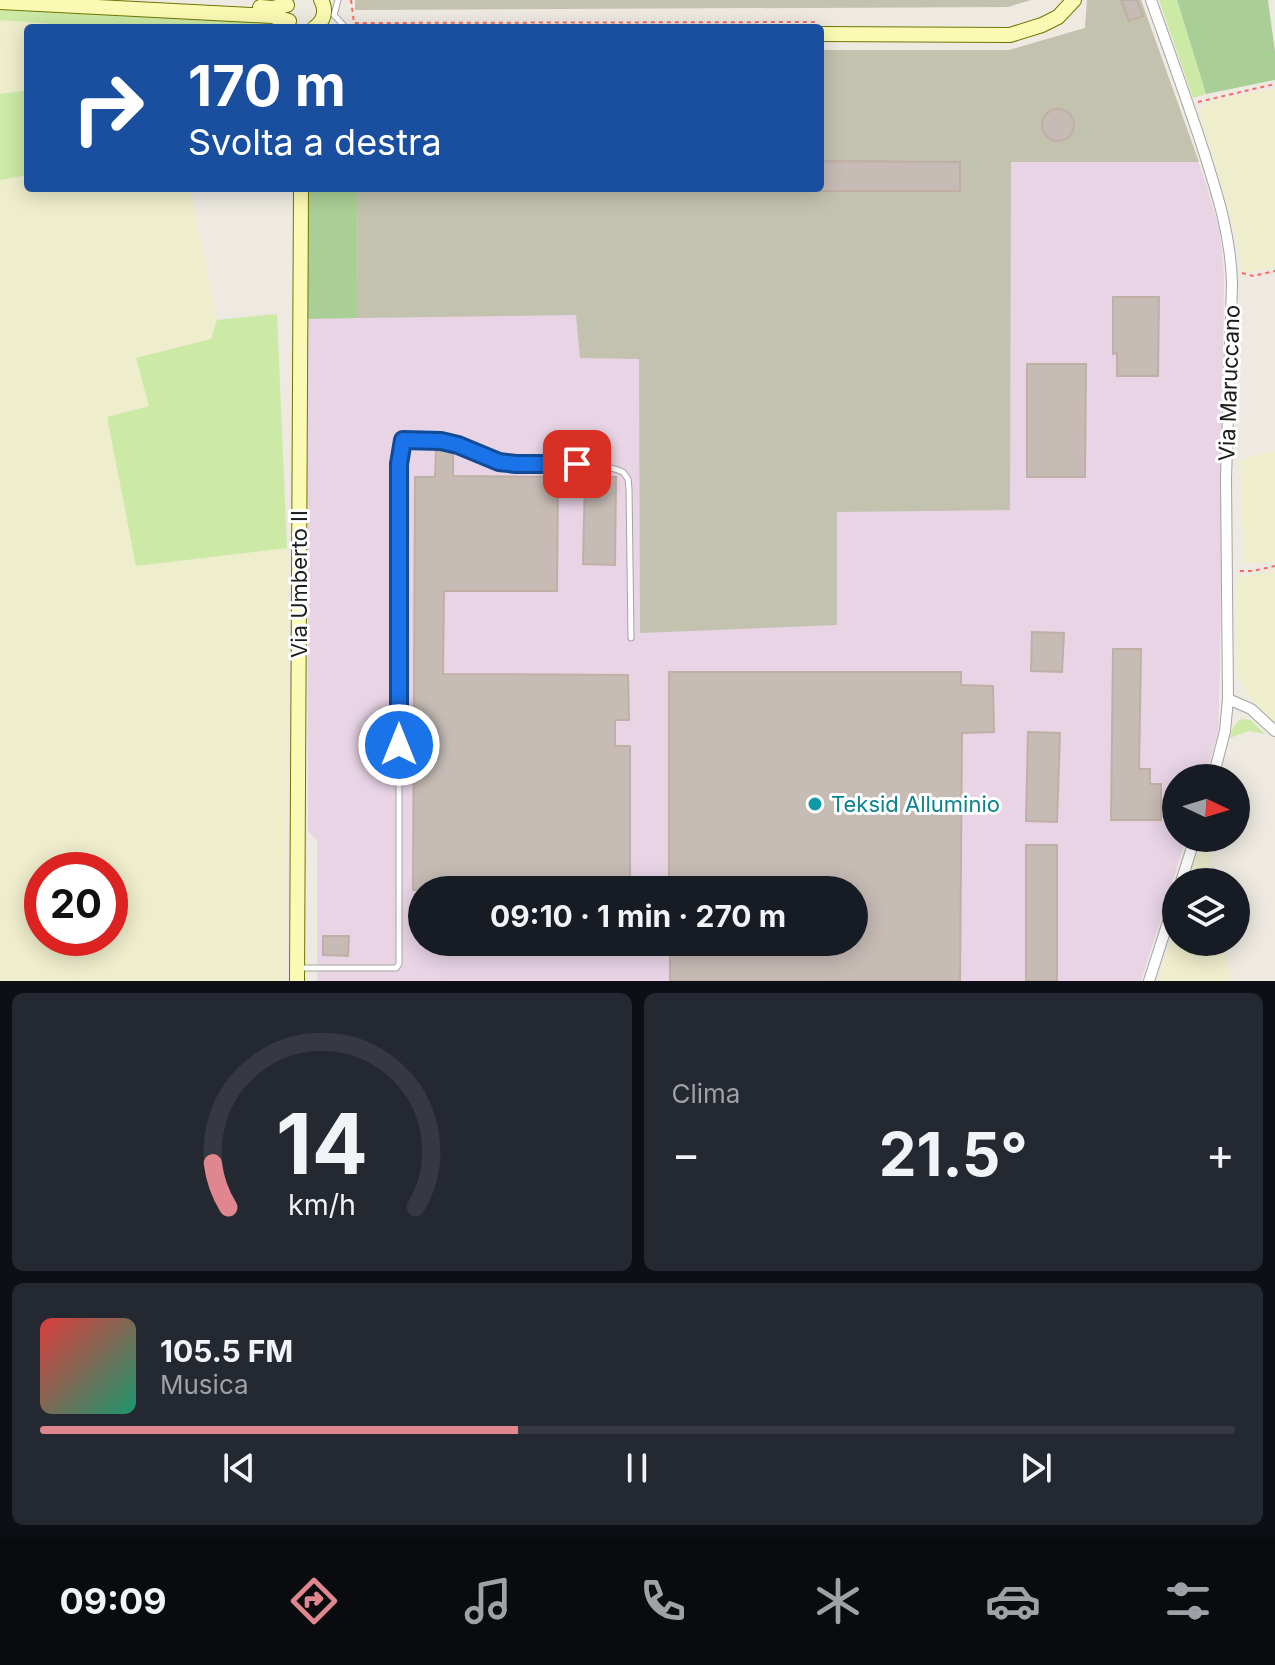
<!DOCTYPE html>
<html lang="it">
<head>
<meta charset="utf-8">
<style>
  :root { --surface:#171b24; --page:#242831; --text:#f1f3f6; --muted:#9ea1a6; --line:#363941; --accent:#df868e }
  body { margin:0; font-family:Inter,sans-serif; background:var(--page); color:var(--text); height:100vh; display:flex; flex-direction:column; font-size:30px; white-space:nowrap }
  * { box-sizing:border-box; margin:0 }
  p { font-size:26px; color:var(--muted) }
  .icon { flex:none; width:44px; height:44px; fill:none; stroke:currentColor; stroke-width:2; stroke-linecap:round; stroke-linejoin:round }
  .map { position:relative; height:981px; overflow:hidden }
  .panel { display:flex; flex-direction:column; gap:12px; padding:12px; background:#0d0f14; flex:1 }
  .panel>* { flex:none }
  .guide { position:absolute; left:24px; top:24px; width:800px; height:168px; border-radius:8px; box-shadow:0 4px 20px #0003; background:#1a4fa0; color:#fff; overflow:hidden }
  .needle { width:52px; rotate:94deg }
  .tools { position:absolute; left:1162px; top:764px; display:grid; gap:16px }
  .tools a { display:grid; place-items:center; width:88px; height:88px; border-radius:50%; background:var(--surface); box-shadow:0 4px 20px #0003; font-size:40px }
  .speed { position:absolute; left:24px; top:852px; display:flex; gap:16px; font-size:40px; font-weight:700; text-align:center }
  .speed>* { display:grid; place-content:center; width:104px; height:104px; border-radius:50%; background:var(--surface); box-shadow:0 4px 20px #0003; line-height:1 }
  .speed .limit { border:12px solid #d22; background:#fff; color:#111 }
  .pin { position:absolute; display:grid; place-items:center; width:68px; height:68px; color:#fff; margin:-34px; border-radius:16px; box-shadow:0 4px 12px #0006 }
  .me { position:absolute; width:88px; margin:-44px; rotate:0deg; stroke-linejoin:round; filter:drop-shadow(0 0 6px #0008) }
  .turn { display:flex; align-items:center; gap:28px; height:168px; padding:0 32px; font-size:36px }
  .turn .icon { width:104px; height:104px; stroke-width:2.5 }
  .turn b { display:block; font-size:56px; line-height:68px }
  .big { font-size:60px; font-weight:700; line-height:1.1 }
  .panel .tile { flex:1; display:flex; flex-direction:column; justify-content:center; gap:12px; min-width:0; padding:0 28px; border-radius:12px; background:var(--page) }
  .panel .dial { align-items:center; gap:0 }
  .dial svg { height:208px; overflow:visible; fill:none; stroke:var(--line); stroke-width:7; stroke-linecap:round; text-anchor:middle }
  .dial text { fill:var(--text); stroke:none }
  .song { display:flex; align-items:center; gap:24px }
  .cover { width:96px; height:96px; border-radius:12px; background:linear-gradient(135deg,hsl(0 70% 55%),hsl(160 70% 35%)) }
  .played { height:8px; border-radius:4px; background:linear-gradient(90deg,var(--accent) 40%,var(--line) 40%) }
  .keys { display:flex; justify-content:space-around; direction:ltr }
  .heat { display:flex; justify-content:space-between; align-items:center; font-size:44px; direction:ltr }
  .panel .tiles { flex:1; display:grid; gap:12px; grid-template-columns:1fr 1fr }
  .tile:last-child { grid-column:span 2 }
  .trip { position:absolute; left:408px; top:876px; width:460px; height:80px; border-radius:40px; background:var(--surface); box-shadow:0 4px 20px #0003; font-weight:700; line-height:80px; text-align:center }
  .dock { display:flex; height:128px; justify-content:space-around; align-items:center; background:#090b0e; color:var(--muted) }
  .dock .icon { width:56px; height:56px }
  .dock .active { color:var(--accent) }
  .dock b { font-size:36px; color:var(--text) }
  .map>svg:first-child { display:block }
  .industrial { fill:#e8d4e5; fill-rule:evenodd }
  .construction { fill:#c3c2ae }
  .farmland { fill:#eeeecd; fill-rule:evenodd }
  .grass { fill:#cceaa6 }
  .forest { fill:#aacf96 }
  .building { fill:#c6bbb5; stroke:#c0afa4; stroke-width:2 }
  .lines { fill:none; stroke-linecap:round; stroke-linejoin:round }
  .lane-casing { stroke:#a4a4a4; stroke-width:7 }
  .street-casing { stroke:#a4a4a4; stroke-width:12 }
  .secondary-casing { stroke:#717602; stroke-width:16 }
  .path { stroke:#fd6a65; stroke-width:2; stroke-dasharray:4 4; stroke-linecap:butt }
  .lane { stroke:#fff; stroke-width:5 }
  .street { stroke:#fff; stroke-width:10 }
  .secondary { stroke:#fbfab4; stroke-width:14 }
  .route-casing { stroke:#114b97; stroke-width:20 }
  .route { stroke:#1a73e8; stroke-width:14 }
  .culture-dot { fill:#0f9aa8; stroke:#fff; stroke-width:3 }
  .labels { text-anchor:middle; dominant-baseline:central; stroke-width:6; stroke-linejoin:round; paint-order:stroke }
  .street-label { font-size:22px; fill:#1d1d1d; stroke:#fff }
  .culture-label { font-size:22px; fill:#0d838f; stroke:#fff; text-anchor:start }
</style>
</head>
<body>
<div class="map">
<svg width="1275" height="981" viewBox="0 0 1275 981">
  <rect width="100%" height="100%" fill="#eeeae2"/>
  <path class="industrial" d="M1087 0H1141L1207 187 1220 232 1224 276 1220 666 1218 732 1205 778H1176V838H1186L1141 981H317V840L308 831 307 188H820V50H1009L1085 28ZM422 890H854V942H422Z"/>
  <path class="construction" d="M355 0H1031L1008 7 355 10Z
    M1087 0H1141L1199 162H1011L1010 510 837 512V625L640 633 639 359 580 358 576 315 358 318 357 188H820V50H1009L1085 28Z"/>
  <path class="farmland" d="M0 20 109 28H28V90L0 94Z
    M1275 88V267L1241 274 1242 267 1235 231 1199 111 1208 102Z
    M28 175V188H190L217 320 211 339 136 358 149 406 107 418 136 566 287 548 286 981H0V180ZM42 870H110V938H42Z
    M1275 450V561L1244 564 1240 460Z
    M1275 571V727L1249 695 1235 669 1237 577Z
    M1202 838H1206L1214 882H1188Z
    M1176 923V942H1224L1230 981H1158Z"/>
  <path class="grass" d="M1159 0H1177L1206 94 1193 98Z
    M0 8 265 20 277 25V28H109L0 20Z
    M28 90V175L0 180V94Z
    M277 314 287 548 136 566 107 417 149 406 136 358 211 339 217 320Z
    M1242 719 1251 720 1265 734 1249 731 1230 738C1232 729 1234 723 1242 719Z"/>
  <path class="forest" d="M1177 0H1268L1275 52V80L1206 94Z
    M307 188H357L358 318 307 319Z"/>
  <path class="building" d="M1121 0H1137L1143 16 1129 21Z
    M1042 125a16 16 0 1 1 32 0a16 16 0 1 1-32 0Z
    M820 161 960 162V191H820Z
    M1113 297H1159L1158 376H1117V353L1113 354Z
    M1027 364H1086L1085 477H1027Z
    M436 451H453V476L558 477 557 591H444L443 674 628 675 629 720H615V746H630V878L669 879V672H961V685L993 686 994 732 962 733 960 981H670V942H854V890H413L415 477H435Z
    M585 477H616L615 565 583 564Z
    M1032 632 1064 633 1062 672 1031 671Z
    M1113 649H1141L1139 769H1150V784H1161V820H1111Z
    M1028 732 1060 733 1057 822 1026 821Z
    M1026 845H1057V981H1026Z
    M323 936H349L348 956 323 955Z"/>
  <g class="lines">
    <g class="lane-casing">
      <path id="lane" d="M338 0 334 15 346 28
        M298 968H396L399 964V464L403 440C421 439 442 439 459 445 473 450 485 458 499 462 540 472 583 456 623 472L628 479 629 489 631 638"/>
    </g>
    <g class="street-casing">
      <path id="street" d="M1151 0C1168 48 1186 97 1202 146 1217 193 1231 235 1232 284L1226 478 1228 699 1225 731 1213 778
        M1228 699 1251 709 1275 731
        M1181 882 1195 838
        M1149 981 1176 897"/>
    </g>
    <g class="secondary-casing">
      <path id="secondary" d="M0 2 272 16 289 21
        M260 7 272 8 287 5
        M314 28C324 22 327 10 321 0
        M820 34 1010 35 1042 25 1058 17 1074 0
        M297 981 301 188"/>
    </g>
    <path class="path" d="M351 0 354 23 815 22
      M1198 102 1275 84
      M1242 273 1253 276 1275 271
      M1240 571H1253L1275 566"/>
    <use href="#lane" class="lane"/>
    <use href="#street" class="street"/>
    <use href="#secondary" class="secondary"/>
  </g>
  <g class="lines">
    <g class="route-casing">
      <path id="route" d="M399 745V464L403 440 441 441 458 445 499 462 516 464H577"/>
    </g>
    <use href="#route" class="route"/>
  </g>
  <circle class="culture-dot" cx="815" cy="804" r="8"/>
  <g class="labels">
    <g class="street-label">
      <text transform="translate(1229 383) rotate(-88)">Via Maruccano</text>
      <text transform="translate(299 584) rotate(-90)">Via Umberto II</text>
    </g>
    <g class="culture-label">
      <text x="831" y="804">Teksid Alluminio</text>
    </g>
  </g>
</svg>
<div class="tools">
<a><svg class="needle" viewBox="-14 -14 28 28"><path d="M0-13l5 13h-10z" fill="#e53935"/><path d="M0 13l5-13h-10z" fill="#9ea1a6"/></svg></a>
<a><svg class="icon" aria-label="layers" viewBox="0 0 24 24"><path d="M12 4l9 5-9 5-9-5zM3 14l9 5 9-5"/></svg></a>
</div>
<div class="speed"><div class="limit">20</div></div>
<div class="pin" style="left:577px;top:464px;background:#d93025"><svg class="icon" aria-label="arrive" viewBox="0 0 24 24"><path d="M6 21V4h12l-3 4 3 4H6"/></svg></div>
<svg class="me" style="left:399px;top:745px" viewBox="-20 -20 40 40"><circle r="17" fill="#1a73e8" stroke="#fff" stroke-width="3"/><path d="M0-11L8 9 0 5-8 9z" fill="#fff"/></svg>
<div class="trip">09:10 · 1 min · 270 m</div>
<div class="guide">
<div class="turn"><svg class="icon" aria-label="right" viewBox="0 0 24 24"><path d="M7 20v-9h11M14 6l5 5-5 5"/></svg><div><b>170 m</b>Svolta a destra</div></div>
</div>
</div>
<section class="panel">
<div class="tiles">
<div class="tile dial"><svg viewBox="0 0 100 80">
<path d="M14 69A42 42 0 1 1 86 69"/>
<path d="M14 69A42 42 0 0 1 8 52" stroke="#df868e"/>
<text x="50" y="56" font-size="32" font-weight="700">14</text>
<text x="50" y="72" font-size="11">km/h</text>
</svg></div>
<div class="tile"><p>Clima</p>
<div class="heat"><a>−</a><b class="big">21.5°</b><a>+</a></div>
</div>
<div class="tile">
<div class="song"><i class="cover"></i><div><b>105.5 FM</b><p>Musica</p></div></div>
<div class="played"></div>
<div class="keys"><svg class="icon" aria-label="previous" viewBox="0 0 24 24"><path d="M18 5L8 12l10 7zM5 5v14"/></svg><svg class="icon" aria-label="pause" viewBox="0 0 24 24"><path d="M8 5v14M16 5v14"/></svg><svg class="icon" aria-label="next" viewBox="0 0 24 24"><path d="M6 5l10 7-10 7zM19 5v14"/></svg></div>
</div>
</div>
</section>
<nav class="dock">
<b>09:09</b>
<svg class="icon active" aria-label="directions" viewBox="0 0 24 24"><path d="M12 3l9 9-9 9-9-9zM9 14v-3h6M13 9l2 2-2 2"/></svg>
<svg class="icon" aria-label="music" viewBox="0 0 24 24"><path d="M9 18V5l10-2v13"/><circle cx="6" cy="18" r="3"/><circle cx="16" cy="16" r="3"/></svg>
<svg class="icon" aria-label="phone" viewBox="0 0 24 24"><path d="M5 4h4l2 5-3 2q2 4 5 5l2-3 5 2v4C11 20 4 13 5 4z"/></svg>
<svg class="icon" aria-label="climate" viewBox="0 0 24 24"><path d="M12 3v18M4 7l16 10M4 17L20 7"/></svg>
<svg class="icon" aria-label="car" viewBox="0 0 24 24"><path d="M5 17H2v-5l4-1 3-4h7l3 4 3 1v5h-3M9 17h6M6 11h13"/><circle cx="7" cy="17" r="2"/><circle cx="17" cy="17" r="2"/></svg>
<svg class="icon" aria-label="filters" viewBox="0 0 24 24"><path d="M4 7h16M4 17h16"/><circle cx="9" cy="7" r="2"/><circle cx="15" cy="17" r="2"/></svg>
</nav>
</body>
</html>
